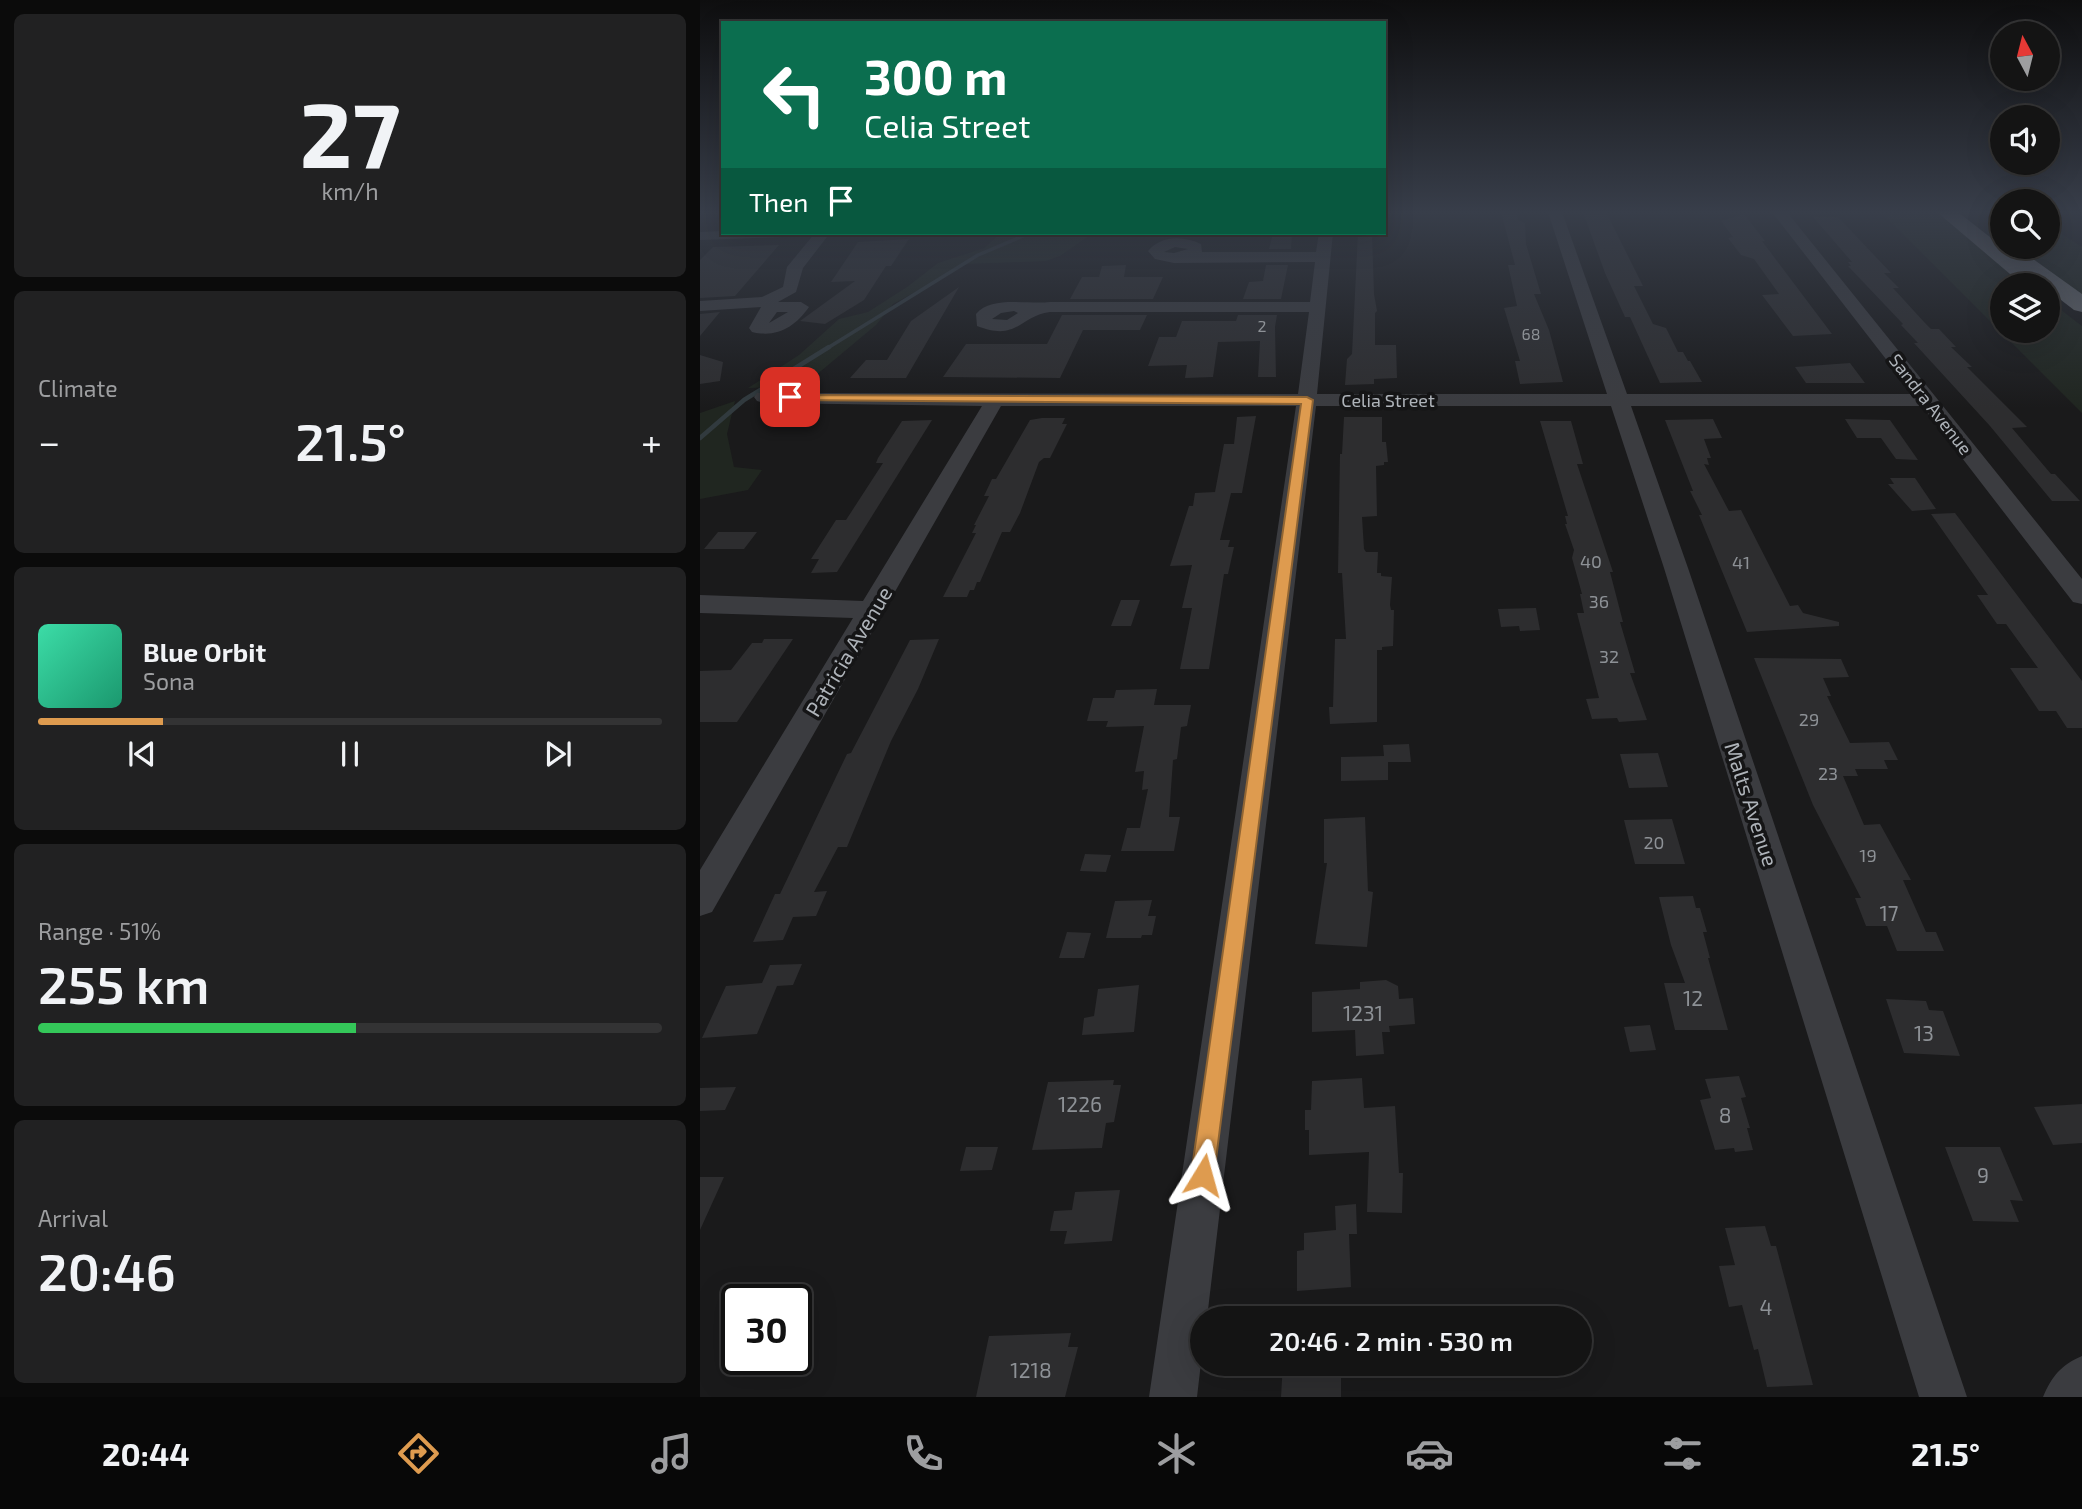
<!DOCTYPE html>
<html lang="en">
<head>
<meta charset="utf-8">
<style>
  :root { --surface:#141414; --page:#212122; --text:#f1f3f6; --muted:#9d9ea0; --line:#333334; --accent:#de9b4f }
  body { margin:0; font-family:"Exo 2",sans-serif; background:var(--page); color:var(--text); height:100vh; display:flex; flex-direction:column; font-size:26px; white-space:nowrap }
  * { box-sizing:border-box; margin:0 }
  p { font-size:23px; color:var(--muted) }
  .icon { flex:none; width:38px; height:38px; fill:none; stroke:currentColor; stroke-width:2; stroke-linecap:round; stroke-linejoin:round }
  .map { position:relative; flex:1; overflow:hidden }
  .panel { display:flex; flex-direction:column; gap:14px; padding:14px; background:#0b0b0b; width:700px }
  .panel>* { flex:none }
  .banner { position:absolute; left:21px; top:21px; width:665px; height:214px; border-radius:0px; box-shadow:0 7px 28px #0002,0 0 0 2px var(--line); background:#0b6e4f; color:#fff; overflow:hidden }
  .needle { width:46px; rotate:353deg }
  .controls { position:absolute; left:1290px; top:21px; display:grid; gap:14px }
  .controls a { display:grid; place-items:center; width:70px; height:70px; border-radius:50%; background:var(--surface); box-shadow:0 7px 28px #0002,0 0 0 2px var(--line); font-size:35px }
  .speed { position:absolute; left:21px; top:1284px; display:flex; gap:14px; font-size:35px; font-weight:700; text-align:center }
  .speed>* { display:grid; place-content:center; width:91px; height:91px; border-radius:50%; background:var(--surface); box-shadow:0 7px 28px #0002,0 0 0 2px var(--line); line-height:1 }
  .speed .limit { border:4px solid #111; border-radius:10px; background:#fff; color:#111 }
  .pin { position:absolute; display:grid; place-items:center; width:60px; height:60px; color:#fff; margin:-30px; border-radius:14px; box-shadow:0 4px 10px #0006 }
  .me { position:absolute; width:77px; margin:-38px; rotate:8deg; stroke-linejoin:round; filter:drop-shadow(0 0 5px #0008) }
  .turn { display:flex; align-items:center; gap:24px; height:147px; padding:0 28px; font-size:32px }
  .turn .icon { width:91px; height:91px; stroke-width:2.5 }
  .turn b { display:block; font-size:49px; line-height:60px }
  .then { display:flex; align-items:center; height:66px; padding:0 28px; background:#0003; gap:14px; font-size:26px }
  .big { font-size:52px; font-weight:600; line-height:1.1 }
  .panel .tile { flex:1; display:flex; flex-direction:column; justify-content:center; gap:10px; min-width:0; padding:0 24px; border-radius:10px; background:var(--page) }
  .panel .dial { align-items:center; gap:0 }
  .dial b { font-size:91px; line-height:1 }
  .song { display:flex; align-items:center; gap:21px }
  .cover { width:84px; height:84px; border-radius:10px; background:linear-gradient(135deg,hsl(160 70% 55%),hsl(160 70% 35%)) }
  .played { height:7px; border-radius:4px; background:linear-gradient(90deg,var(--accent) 20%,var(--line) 20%) }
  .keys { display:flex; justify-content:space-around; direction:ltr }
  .heat { display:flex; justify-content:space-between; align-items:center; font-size:38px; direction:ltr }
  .charge { height:10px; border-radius:5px; background:linear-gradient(90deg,#34c759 51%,var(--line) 0) }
  .trip { position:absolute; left:490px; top:1306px; width:402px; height:70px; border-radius:35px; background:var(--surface); box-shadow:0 7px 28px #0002,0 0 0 2px var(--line); font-weight:600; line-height:70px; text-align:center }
  .tabs { display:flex; height:112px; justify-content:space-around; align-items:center; background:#080808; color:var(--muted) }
  .tabs .icon { width:49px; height:49px }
  .tabs .current { color:var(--accent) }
  .tabs b { font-size:32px; color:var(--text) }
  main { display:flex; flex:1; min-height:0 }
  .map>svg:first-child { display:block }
  .green { fill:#202620 }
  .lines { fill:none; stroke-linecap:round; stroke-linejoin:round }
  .stream-far1 { stroke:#313a3e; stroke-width:3.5 }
  .stream { stroke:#313a3e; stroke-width:4.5 }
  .building { fill:#2d2d2f }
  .minor { fill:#3b3c40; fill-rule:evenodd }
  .highway { fill:#686b70; fill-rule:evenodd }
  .route { fill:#de9b4f; stroke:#906533; stroke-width:2 }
  .labels { text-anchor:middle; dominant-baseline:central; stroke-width:7; stroke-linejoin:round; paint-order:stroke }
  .far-number-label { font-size:16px; fill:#8d9196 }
  .far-street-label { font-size:18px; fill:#aeb3b9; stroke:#151516 }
  .number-label { font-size:18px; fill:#8d9196 }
  .street-label { font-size:21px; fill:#aeb3b9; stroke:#151516 }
  .near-number-label { font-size:21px; fill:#8d9196 }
</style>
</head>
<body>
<main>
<section class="panel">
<div class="tile dial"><b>27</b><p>km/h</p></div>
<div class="tile"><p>Climate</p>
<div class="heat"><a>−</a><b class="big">21.5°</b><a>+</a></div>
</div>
<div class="tile">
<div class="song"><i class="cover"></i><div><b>Blue Orbit</b><p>Sona</p></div></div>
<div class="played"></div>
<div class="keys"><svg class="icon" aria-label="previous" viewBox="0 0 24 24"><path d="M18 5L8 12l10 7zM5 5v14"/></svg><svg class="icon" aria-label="pause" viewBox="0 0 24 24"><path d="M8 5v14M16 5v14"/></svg><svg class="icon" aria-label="next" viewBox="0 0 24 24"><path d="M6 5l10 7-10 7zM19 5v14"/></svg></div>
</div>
<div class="tile"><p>Range · 51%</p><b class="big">255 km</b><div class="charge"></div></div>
<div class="tile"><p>Arrival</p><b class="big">20:46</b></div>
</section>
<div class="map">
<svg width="1382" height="1397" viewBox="0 0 1382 1397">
  <rect width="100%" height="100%" fill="#1a1a1b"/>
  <path class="green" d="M1181 212H1240L1328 285H1302V331H1348V300L1382 326V413Z
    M1348 225 1382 247V299L1313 247H1348Z
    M301 233H393L360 256 346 261 267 264 193 304 176 325 103 386 48 388 99 355 139 319 168 312 207 287 238 263 284 248Z
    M35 401 27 434 34 467 62 470 48 490 0 499V413Z"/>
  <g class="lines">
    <path class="stream-far1" d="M126 349 278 255 330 233"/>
    <path class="stream" d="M0 438 44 400 129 347"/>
  </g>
  <path class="building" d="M801 212H816L818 220 825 223 826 244 841 294H834L849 330 863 382 820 384 815 361H820L804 308 817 306 808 265H815Z
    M883 212H906L943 286H934L953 324 966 328 978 352H983L988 361H990L1002 382 960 383 930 317H925L905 273Z
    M1044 214 1065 241H1062L1132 334 1093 336 1062 295 1079 294 1054 259 1041 255 1028 238 1033 237 1021 221Z
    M1113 217H1138L1191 273H1184L1199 288H1193L1225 323 1231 329H1239L1256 347H1251L1272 367H1267L1327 427 1312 428 1351 474H1355L1380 501H1352L1290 426 1214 343H1218L1201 325 1203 324 1148 266H1151L1148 262H1152Z
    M573 233H592L591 249H569Z
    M658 233H672L674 294 677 311 675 313V345H696L697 378 674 379V384L645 385 647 359 652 354Z
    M209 239 191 266H186L164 300 125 324 100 321 155 281 131 282 158 242Z
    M79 245 35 296 0 298V260L13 247Z
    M426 265 424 277H463L453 299H370L382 277H399L402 266Z
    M566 265H588L581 299H543L549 282 563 281Z
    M259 287 206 378H150L166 360H187L211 321Z
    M20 312 0 336V314Z
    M362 315H447L440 330H383L360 378 243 377 266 344H347Z
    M538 315H577L575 327 576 377H558L560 341 518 342 513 377 485 378 487 365 448 366 459 337H476L482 321H536Z
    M0 355 23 362 20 381 0 384Z
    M1150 363 1165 383H1106L1095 367Z
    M556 416 542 493H531L520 540H530L528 547H534L528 574H524L509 669H480L492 608H482L492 565 470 566 489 506H493L495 493 515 492 524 444H534L537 417Z
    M644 417H682V442H686L688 462H684V465L676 466 677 516 662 517 664 549 666 552H678L677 573H681V576L692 577 690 605 691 610H694L693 646 682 647V650H677V722L630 724 629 707H633L635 639H646L642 573H638L640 454H642Z
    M342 418H365L362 424H367L350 458H344L339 462 320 513 310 532H302L280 582H277L274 590H270L267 597H243L276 533H272L276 525H274L289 496H284L292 479H296L330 420Z
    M1013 419 1022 438 1004 439 1011 458H1007L1009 465 1004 464 1029 511 1041 510 1090 606 1098 605 1103 613 1139 622V626L1047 632 999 515H1002L990 491H993L965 420Z
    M1145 419 1190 420 1218 460 1196 459 1181 438H1157Z
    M232 420 137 572 111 573 119 559H111L136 520H146L183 463H176L178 458 202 421Z
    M840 421H871L883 464H877L913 572H910L923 622H920L935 673H930L947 720 919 722 917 718 892 719 886 699 899 698 877 613H884L880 594H882L872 558 874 550 865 524H867L865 516H868Z
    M1190 478H1215L1236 509 1212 511 1188 484H1194Z
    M1255 513 1382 681V728H1367L1356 711H1339L1310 668H1338L1306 624H1297L1277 595H1288L1231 514Z
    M18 532H57L44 549H4Z
    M421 600H440L431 626H411Z
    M836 608 840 630 820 631 819 626 801 627 798 609Z
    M64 639H93L37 722H0V671L31 670 52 643H62Z
    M239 639 218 689 191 741 147 847H138L114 892 127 891 116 916 93 917 83 940 53 942 75 894H80L147 754 151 753 210 640Z
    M1054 658 1141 659 1149 677 1123 678 1131 696H1127L1150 743 1189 742 1198 760H1184L1188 769H1155L1158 776H1143L1164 825 1180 824 1211 880H1203L1226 932H1236L1244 951H1197L1187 926H1166L1155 898H1161L1113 805Z
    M457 689 454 705H491L487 726 481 727 477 759 473 760 469 817H480L474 851H421L427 828H440L448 789 442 790 444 771 435 772 444 726 406 727 408 721H387L393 698H414L416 690Z
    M709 744 711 762H688V780L641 781V757L684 756 683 745Z
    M958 753 968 787 929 788 920 754Z
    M665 817 668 891 673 892 667 947 615 944 627 863H624V819Z
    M972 819 985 864H935L924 820Z
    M385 854 411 855 406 872 380 871Z
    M993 896 996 908H1000L1007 932H1003L1010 958H1008L1028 1030H975L964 983H985L971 945 959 897Z
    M452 900 448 916H456L452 935H442L441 938H406L415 901Z
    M367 932 391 933 384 958H359Z
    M102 964 93 985 77 986 57 1034 2 1038 26 986 62 983 70 965Z
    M686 980 698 986 699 999 713 998 715 1024 689 1026 690 1032H682L684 1054 656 1056 655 1030 612 1032V992L660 989V982Z
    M439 985 434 1032 382 1035 384 1018 394 1016 398 989Z
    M1186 999 1226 1001 1229 1010 1243 1011 1260 1056 1204 1053Z
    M950 1025 956 1050 930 1052 924 1027Z
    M1039 1076 1046 1097 1041 1098 1050 1128H1047L1053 1150 1035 1152 1034 1148 1015 1150 1000 1100 1011 1098 1005 1079Z
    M662 1078 664 1108 695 1106 699 1173H703L702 1213 667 1212 669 1152 609 1155V1130H605V1110H611L612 1081Z
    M414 1080 413 1085H421L414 1122 406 1123 402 1148 332 1150 348 1082Z
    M36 1087 25 1110 0 1111V1088Z
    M1382 1104V1143L1353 1145 1334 1107Z
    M266 1147H298L292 1170 260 1171Z
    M1245 1147H1300L1323 1201 1310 1200 1319 1222 1273 1221Z
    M0 1177H24L0 1230Z
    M420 1190 412 1241 364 1244 367 1231H350L354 1211 372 1210 375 1192Z
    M656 1204 657 1234H649L651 1287 597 1291V1251L604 1250V1233L636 1230 635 1206Z
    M1065 1226 1071 1246H1076L1113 1385 1067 1387 1058 1349 1054 1350 1042 1305 1029 1307 1019 1266 1035 1265 1025 1228Z
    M371 1333 368 1347H378L365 1397H276L289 1336Z
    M583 1363H641V1397H581Z"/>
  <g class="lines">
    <path class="minor" d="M848 212H862L927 394H1213L1072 212H1087L1382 579V604L1373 602 1222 406H931L988 568 1267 1397H1219L964 568 911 406H616L507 1318H502V1354L497 1397H449L596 406H301L12 912 0 916V870L153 618 0 613V595L163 601 282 406 64 403 57 401 54 397 57 393 598 394 609 312H350C319 316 318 342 277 326L276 314C292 295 327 305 350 302H610L615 262 474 263 455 259 448 251C462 235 483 236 501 244L502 252H616L619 233H633L617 394H907ZM475 247 488 249 474 253 464 252ZM314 311 318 313 307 320 292 319 301 313Z
      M23 231V233H88L81 237 0 240V232Z
      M115 233H130L103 268 96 292 78 302H101L109 307C95 327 77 338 52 332L49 328 61 307 0 311V301L62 297 83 287 87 267ZM77 312H88L69 323Z
      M1382 1356V1397H1343C1352 1376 1361 1365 1382 1356Z"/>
    <path class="highway" d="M1237 212H1258L1314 256 1322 254 1329 256 1382 294V312L1374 310 1348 290V285H1323Z"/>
  </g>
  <linearGradient id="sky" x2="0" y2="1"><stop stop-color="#0e0e0f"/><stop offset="0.52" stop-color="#383e4a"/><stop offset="1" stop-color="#383e4a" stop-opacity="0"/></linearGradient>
  <rect width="1382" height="408" fill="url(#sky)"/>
  <path class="route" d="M86 395 607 397 613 400 514 1175 511 1184 503 1187 494 1184 491 1175 601 404 90 400 86 399Z"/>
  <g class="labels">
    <g class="far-number-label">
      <text x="562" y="325">2</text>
      <text x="831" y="333">68</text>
    </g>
    <g class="far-street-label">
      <text x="688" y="400">Celia Street</text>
      <text transform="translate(1231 404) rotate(52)">Sandra Avenue</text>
    </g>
    <g class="number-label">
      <text x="891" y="561">40</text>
      <text x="1041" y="562">41</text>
      <text x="899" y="601">36</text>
      <text x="909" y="656">32</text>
      <text x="1109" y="719">29</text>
      <text x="1128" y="773">23</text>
      <text x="954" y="842">20</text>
      <text x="1168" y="855">19</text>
    </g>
    <g class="street-label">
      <text transform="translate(148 651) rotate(-59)">Patricia Avenue</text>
      <text transform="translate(1052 804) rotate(72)">Malts Avenue</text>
    </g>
    <g class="near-number-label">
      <text x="1189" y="912">17</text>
      <text x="993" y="997">12</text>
      <text x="663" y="1012">1231</text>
      <text x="1224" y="1032">13</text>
      <text x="380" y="1103">1226</text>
      <text x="1025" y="1114">8</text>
      <text x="1283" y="1174">9</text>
      <text x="1066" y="1306">4</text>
      <text x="331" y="1369">1218</text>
    </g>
  </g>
</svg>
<div class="controls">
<a><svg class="needle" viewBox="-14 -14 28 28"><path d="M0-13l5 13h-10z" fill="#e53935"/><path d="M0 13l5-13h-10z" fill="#9d9ea0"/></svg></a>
<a><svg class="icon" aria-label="sound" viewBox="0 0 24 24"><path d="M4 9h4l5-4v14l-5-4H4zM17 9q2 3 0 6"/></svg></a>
<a><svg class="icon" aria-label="search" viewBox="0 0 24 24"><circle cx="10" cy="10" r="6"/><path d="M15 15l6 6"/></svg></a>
<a><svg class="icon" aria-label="layers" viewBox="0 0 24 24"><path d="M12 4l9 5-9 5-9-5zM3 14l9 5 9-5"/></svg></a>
</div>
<div class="speed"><div class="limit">30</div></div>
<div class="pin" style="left:90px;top:397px;background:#d93025"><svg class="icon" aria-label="arrive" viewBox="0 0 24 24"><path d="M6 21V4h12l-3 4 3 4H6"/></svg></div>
<svg class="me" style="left:503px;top:1175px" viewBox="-20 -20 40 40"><path d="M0-17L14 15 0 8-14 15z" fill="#de9b4f" stroke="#fff" stroke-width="4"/></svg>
<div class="trip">20:46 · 2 min · 530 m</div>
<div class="banner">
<div class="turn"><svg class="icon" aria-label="left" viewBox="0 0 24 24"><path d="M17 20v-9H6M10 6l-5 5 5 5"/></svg><div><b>300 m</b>Celia Street</div></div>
<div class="then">Then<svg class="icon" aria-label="arrive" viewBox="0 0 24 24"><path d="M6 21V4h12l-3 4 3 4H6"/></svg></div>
</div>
</div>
</main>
<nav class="tabs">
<b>20:44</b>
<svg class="icon current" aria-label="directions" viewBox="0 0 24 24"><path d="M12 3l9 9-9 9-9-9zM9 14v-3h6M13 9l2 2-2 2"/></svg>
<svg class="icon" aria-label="music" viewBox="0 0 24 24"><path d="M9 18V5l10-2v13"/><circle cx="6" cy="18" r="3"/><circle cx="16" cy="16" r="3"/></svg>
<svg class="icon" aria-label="phone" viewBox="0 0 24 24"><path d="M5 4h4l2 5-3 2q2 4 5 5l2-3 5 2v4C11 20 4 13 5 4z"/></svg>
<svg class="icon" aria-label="climate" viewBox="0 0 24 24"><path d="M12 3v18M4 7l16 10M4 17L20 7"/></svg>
<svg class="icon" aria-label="car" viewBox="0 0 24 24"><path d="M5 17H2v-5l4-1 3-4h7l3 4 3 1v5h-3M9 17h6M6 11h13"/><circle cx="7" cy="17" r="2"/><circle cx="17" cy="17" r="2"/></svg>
<svg class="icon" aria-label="filters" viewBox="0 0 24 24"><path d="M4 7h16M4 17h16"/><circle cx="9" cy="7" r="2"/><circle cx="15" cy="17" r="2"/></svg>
<b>21.5°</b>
</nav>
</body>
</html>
